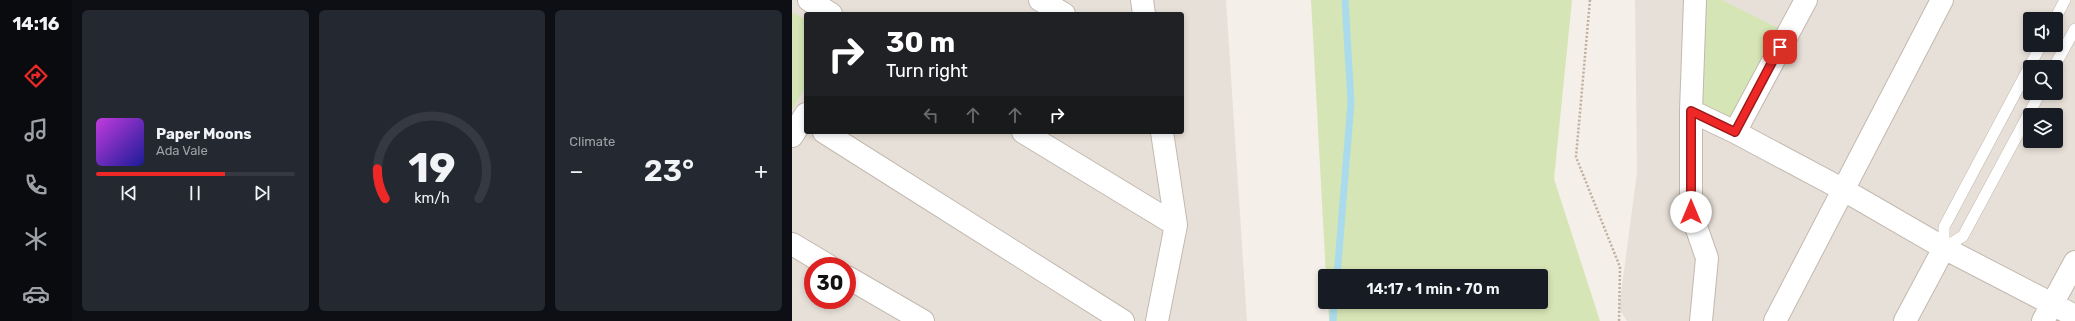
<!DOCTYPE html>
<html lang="en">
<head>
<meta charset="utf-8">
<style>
  :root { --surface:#171b24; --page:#242831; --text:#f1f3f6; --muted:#9ea1a6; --line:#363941; --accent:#ed2827 }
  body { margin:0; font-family:Rubik,sans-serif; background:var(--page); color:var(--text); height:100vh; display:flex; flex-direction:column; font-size:15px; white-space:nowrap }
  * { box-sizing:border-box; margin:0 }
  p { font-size:13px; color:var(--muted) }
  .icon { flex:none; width:22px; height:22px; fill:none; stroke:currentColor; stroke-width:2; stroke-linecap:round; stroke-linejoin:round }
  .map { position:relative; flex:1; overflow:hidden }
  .details { display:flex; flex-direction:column; gap:10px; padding:10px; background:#0d0f14; width:720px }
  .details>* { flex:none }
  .banner { position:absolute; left:12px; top:12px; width:380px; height:122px; border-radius:4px; box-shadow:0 2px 6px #0003; background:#202124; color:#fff; overflow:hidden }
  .buttons { position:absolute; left:1231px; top:12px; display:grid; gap:8px }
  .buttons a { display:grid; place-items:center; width:40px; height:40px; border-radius:4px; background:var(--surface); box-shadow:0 2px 6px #0003; font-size:20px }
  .speed { position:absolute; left:12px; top:257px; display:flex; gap:8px; font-size:20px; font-weight:700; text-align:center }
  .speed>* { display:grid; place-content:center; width:52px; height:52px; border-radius:50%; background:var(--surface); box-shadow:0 2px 6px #0003; line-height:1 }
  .speed .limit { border:6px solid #d22; background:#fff; color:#111 }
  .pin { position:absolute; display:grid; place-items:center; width:34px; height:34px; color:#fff; margin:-17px; border-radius:8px; box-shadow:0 2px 6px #0006 }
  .me { position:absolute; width:44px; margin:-22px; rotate:0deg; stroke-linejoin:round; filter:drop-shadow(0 0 3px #0008) }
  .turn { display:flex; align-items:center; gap:14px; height:84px; padding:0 16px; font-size:18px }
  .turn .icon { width:52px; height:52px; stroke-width:2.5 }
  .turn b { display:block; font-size:28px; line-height:34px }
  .lanes { display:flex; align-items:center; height:38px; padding:0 16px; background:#0003; justify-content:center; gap:20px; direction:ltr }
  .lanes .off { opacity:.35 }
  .big { font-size:30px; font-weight:600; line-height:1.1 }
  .details .tile { flex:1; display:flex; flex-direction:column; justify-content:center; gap:6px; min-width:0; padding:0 14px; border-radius:6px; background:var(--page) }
  .details .dial { align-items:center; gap:0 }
  .dial svg { height:104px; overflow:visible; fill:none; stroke:var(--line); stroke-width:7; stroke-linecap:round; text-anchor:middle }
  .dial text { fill:var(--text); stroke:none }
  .song { display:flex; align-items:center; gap:12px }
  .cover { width:48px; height:48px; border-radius:6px; background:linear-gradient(135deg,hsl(290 70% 55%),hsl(240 70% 35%)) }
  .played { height:4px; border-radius:2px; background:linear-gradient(90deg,var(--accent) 65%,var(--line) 65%) }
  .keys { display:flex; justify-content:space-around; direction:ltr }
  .heat { display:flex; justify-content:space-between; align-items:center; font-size:22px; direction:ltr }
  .details .tiles { flex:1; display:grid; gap:10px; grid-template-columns:repeat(3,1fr) }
  .trip { position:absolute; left:526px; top:269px; width:230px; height:40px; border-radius:4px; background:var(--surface); box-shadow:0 2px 6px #0003; font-weight:600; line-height:40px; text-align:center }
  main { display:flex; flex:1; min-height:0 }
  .dock { display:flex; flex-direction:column; width:72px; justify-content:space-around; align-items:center; background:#090b0e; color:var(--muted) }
  .dock .icon { width:28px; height:28px }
  .dock .active { color:var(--accent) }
  .dock b { font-size:18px; color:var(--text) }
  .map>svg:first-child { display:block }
  .residential { fill:#e7e0d8; fill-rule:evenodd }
  .green { fill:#d6e5b5 }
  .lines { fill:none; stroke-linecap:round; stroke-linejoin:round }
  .stream { stroke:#aadbec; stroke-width:7 }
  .service-casing { stroke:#c2b8af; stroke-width:12 }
  .minor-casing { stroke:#c2b8af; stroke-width:24 }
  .path { stroke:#bfaf9e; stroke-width:2.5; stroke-dasharray:2 2; stroke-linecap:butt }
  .service { stroke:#fff; stroke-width:11 }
  .minor { stroke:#fff; stroke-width:22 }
  .route-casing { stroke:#9a1a19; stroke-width:10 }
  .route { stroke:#ed2827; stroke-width:7 }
</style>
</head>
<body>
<main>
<nav class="dock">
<b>14:16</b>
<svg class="icon active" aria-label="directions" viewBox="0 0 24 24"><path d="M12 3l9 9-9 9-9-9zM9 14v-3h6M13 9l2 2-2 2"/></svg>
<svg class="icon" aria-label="music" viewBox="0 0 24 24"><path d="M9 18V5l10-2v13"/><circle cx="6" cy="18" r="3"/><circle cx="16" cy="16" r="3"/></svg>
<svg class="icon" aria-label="phone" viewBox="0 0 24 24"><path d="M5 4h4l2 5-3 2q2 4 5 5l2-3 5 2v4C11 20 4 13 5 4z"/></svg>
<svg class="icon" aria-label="climate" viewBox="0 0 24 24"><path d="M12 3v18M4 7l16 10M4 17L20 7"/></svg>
<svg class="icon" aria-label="car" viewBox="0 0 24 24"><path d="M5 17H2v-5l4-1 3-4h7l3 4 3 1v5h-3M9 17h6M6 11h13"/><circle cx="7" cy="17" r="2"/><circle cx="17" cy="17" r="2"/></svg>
</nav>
<section class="details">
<div class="tiles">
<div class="tile">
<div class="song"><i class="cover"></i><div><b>Paper Moons</b><p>Ada Vale</p></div></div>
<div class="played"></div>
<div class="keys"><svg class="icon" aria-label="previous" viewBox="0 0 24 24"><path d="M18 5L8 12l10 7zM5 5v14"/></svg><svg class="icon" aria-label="pause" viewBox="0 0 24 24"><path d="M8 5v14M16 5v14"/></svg><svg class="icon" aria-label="next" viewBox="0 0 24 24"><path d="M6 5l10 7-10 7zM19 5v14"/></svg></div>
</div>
<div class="tile dial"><svg viewBox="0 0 100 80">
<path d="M14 69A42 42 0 1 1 86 69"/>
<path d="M14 69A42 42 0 0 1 8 46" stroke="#ed2827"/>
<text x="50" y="56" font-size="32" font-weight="700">19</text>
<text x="50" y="72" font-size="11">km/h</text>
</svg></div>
<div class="tile"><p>Climate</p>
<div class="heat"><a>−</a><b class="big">23°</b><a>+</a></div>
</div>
</div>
</section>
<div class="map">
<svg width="1283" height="321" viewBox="0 0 1283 321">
  <rect width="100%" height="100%" fill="#f4efe9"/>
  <path class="residential" d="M0 0H434L455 321H0ZM14 14H390V132H14ZM21 266H55V300H21Z
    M843 0H1283V321H835L827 309 845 172ZM1238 19H1264V45H1238ZM1238 67H1264V93H1238ZM1238 115H1264V141H1238Z"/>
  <path class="green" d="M519 0H780L762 179 808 321H537L536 302H749V276H534Z
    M903 0H930L996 33 943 132 899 111Z
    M0 12 14 20V86L0 110Z"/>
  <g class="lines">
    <path class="stream" d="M545 276 559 102 553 0
      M541 321 542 302"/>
    <g class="service-casing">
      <path id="service" d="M1263 19 1273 0
        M1262 67 1283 29
        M1152 248V227L1249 45
        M1152 248 1171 236 1248 93"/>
    </g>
    <g class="minor-casing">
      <path id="minor" d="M17 0 39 14
        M248 0 272 14
        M350 0 352 14
        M903 0 899 111V212L915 258 909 321
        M899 111 943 132 1050 189 1152 248 1283 316
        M32 132 331 321
        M231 132 384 225
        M943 132 1014 0
        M0 136 14 114
        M0 244 37 266
        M55 277 131 321
        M365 321 384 225 370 132
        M983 321 1150 0
        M1113 321 1152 248
        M1251 321 1283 262"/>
    </g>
    <path class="path" d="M798 0 784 157 828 267 827 321"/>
    <use href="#service" class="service"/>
    <use href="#minor" class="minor"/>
  </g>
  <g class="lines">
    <g class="route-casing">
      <path id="route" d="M899 212V111L943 132 988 47"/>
    </g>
    <use href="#route" class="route"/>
  </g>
</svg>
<div class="buttons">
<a><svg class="icon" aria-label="sound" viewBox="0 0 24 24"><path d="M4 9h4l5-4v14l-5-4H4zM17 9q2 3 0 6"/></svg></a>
<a><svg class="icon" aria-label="search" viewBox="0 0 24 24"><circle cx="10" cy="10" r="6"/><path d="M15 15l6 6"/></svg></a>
<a><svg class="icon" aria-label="layers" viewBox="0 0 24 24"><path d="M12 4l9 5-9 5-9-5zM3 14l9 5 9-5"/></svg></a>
</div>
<div class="speed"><div class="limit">30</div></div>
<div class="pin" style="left:988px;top:47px;background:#d93025"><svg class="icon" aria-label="arrive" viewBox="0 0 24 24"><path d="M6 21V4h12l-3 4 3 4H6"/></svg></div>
<svg class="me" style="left:899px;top:212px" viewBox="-20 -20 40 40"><circle r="19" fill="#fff"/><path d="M0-13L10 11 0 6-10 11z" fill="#ed2827"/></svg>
<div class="trip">14:17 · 1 min · 70 m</div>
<div class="banner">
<div class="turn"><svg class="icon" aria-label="right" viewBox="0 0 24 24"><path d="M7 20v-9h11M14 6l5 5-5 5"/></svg><div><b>30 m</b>Turn right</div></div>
<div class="lanes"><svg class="icon off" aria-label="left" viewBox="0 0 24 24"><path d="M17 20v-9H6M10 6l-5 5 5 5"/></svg><svg class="icon off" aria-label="ahead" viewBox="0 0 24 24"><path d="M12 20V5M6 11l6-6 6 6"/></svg><svg class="icon off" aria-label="ahead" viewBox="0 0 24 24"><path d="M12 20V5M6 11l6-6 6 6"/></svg><svg class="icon" aria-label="right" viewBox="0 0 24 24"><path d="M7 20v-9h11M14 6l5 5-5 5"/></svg></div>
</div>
</div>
</main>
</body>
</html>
